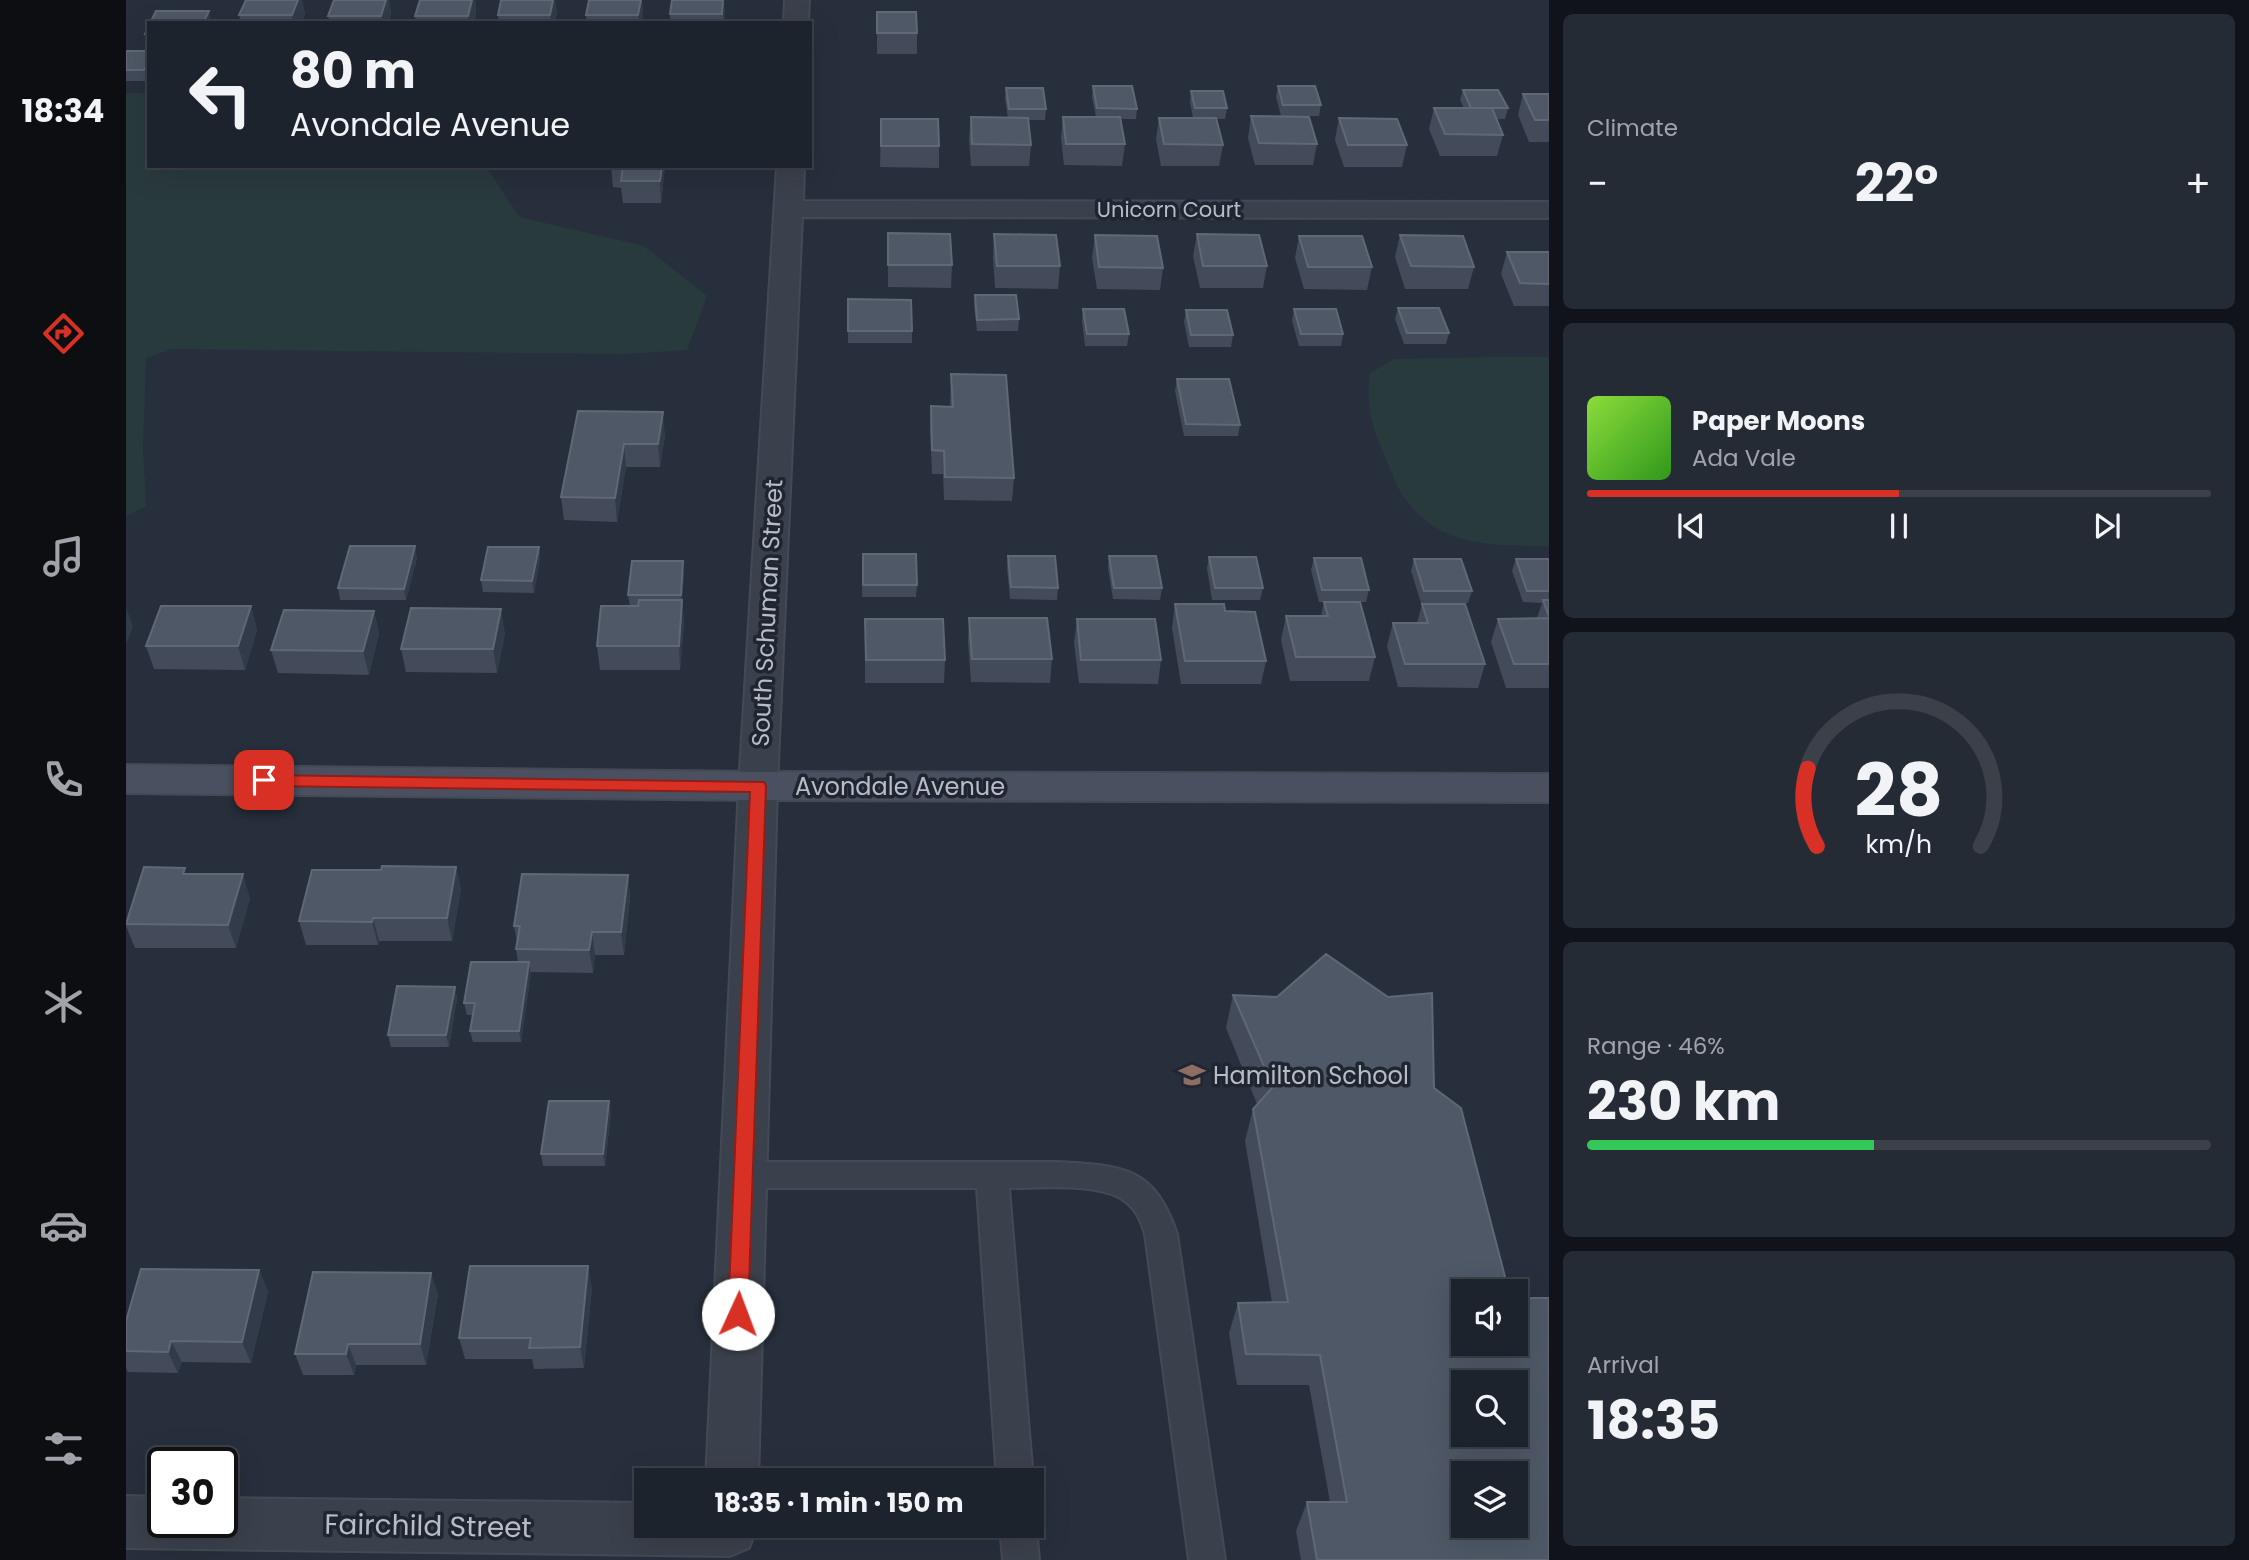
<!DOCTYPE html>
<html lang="en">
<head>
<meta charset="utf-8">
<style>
  :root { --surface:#1d232d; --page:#252b35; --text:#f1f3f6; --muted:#a0a4aa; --line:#3b4049; --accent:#d93025 }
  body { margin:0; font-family:Poppins,sans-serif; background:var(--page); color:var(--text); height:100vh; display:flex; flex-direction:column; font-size:26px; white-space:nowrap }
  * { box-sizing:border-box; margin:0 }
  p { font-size:23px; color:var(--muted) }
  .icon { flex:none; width:38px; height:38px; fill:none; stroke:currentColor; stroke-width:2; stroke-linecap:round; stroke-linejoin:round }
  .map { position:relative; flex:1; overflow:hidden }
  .sheet { display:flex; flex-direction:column; gap:14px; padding:14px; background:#101319; width:700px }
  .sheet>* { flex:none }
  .guide { position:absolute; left:21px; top:21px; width:665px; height:147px; border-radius:0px; box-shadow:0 7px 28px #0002,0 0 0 2px var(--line); background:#1d232d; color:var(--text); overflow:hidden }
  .buttons { position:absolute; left:1325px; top:1279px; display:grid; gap:14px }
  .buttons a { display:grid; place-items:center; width:77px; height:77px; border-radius:0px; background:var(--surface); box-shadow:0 7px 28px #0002,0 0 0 2px var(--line); font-size:35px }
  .speed { position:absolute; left:21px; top:1447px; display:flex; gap:14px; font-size:35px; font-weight:700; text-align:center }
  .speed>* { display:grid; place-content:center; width:91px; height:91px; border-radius:50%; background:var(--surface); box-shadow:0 7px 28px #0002,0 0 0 2px var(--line); line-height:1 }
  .speed .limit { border:4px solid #111; border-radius:10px; background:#fff; color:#111 }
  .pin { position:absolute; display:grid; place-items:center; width:60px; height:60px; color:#fff; margin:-30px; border-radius:14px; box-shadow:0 4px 10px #0006 }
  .me { position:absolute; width:77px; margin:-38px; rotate:2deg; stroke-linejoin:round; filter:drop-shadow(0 0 5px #0008) }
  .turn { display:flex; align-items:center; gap:24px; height:147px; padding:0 28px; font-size:32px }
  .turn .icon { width:91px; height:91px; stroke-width:2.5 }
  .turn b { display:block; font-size:49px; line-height:60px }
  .big { font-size:52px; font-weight:700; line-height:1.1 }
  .sheet .card { flex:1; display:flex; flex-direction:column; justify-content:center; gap:10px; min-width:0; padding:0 24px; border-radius:10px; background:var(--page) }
  .sheet .dial { align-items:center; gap:0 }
  .dial svg { height:182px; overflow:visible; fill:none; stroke:var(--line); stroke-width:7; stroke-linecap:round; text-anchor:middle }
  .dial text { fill:var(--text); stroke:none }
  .song { display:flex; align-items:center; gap:21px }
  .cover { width:84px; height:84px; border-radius:10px; background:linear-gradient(135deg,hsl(90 70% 55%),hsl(110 70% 35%)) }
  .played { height:7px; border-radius:4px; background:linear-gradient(90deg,var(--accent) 50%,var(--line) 50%) }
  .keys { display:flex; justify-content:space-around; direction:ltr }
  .heat { display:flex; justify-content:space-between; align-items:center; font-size:38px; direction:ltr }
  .charge { height:10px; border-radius:5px; background:linear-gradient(90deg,#34c759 46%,var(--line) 0) }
  .trip { position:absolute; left:508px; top:1468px; width:410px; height:70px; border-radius:0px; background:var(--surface); box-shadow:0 7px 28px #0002,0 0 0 2px var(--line); font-weight:700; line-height:70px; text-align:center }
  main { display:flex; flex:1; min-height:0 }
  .dock { display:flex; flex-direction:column; width:126px; justify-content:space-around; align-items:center; background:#0c0e12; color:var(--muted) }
  .dock .icon { width:49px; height:49px }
  .dock .active { color:var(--accent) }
  .dock b { font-size:32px; color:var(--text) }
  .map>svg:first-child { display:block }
  .green { fill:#293a3d }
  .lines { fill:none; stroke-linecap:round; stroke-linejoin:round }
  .lane-casing { stroke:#444a55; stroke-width:4 }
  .street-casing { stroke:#444a55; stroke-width:4 }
  .secondary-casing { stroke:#444a55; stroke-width:4 }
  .lane { fill:#3b414c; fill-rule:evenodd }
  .street { fill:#3b414c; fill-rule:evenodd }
  .secondary { fill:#4a505f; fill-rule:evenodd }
  .wall { fill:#434b5a }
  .shaded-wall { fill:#323b49 }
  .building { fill:#4f5866; stroke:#606775; stroke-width:2; fill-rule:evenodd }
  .route { fill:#d93025; stroke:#8d1f18; stroke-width:2 }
  .labels { text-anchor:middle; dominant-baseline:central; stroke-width:7; stroke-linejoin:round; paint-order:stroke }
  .far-street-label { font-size:21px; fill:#b7bcc7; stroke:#202631 }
  .street-label { font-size:24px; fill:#b7bcc7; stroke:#202631 }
  .poi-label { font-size:24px; fill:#b7bcc7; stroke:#202631; text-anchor:start }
  .near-street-label { font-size:28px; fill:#b7bcc7; stroke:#202631 }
</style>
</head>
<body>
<main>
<nav class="dock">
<b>18:34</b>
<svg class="icon active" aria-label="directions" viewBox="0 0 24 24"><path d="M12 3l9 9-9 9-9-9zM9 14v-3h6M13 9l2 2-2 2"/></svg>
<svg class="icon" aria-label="music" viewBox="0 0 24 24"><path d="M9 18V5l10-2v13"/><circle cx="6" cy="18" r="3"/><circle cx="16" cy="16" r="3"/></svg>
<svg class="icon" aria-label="phone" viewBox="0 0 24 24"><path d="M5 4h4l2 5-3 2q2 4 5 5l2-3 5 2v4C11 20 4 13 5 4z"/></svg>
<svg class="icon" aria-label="climate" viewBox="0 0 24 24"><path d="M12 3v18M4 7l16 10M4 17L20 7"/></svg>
<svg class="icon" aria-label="car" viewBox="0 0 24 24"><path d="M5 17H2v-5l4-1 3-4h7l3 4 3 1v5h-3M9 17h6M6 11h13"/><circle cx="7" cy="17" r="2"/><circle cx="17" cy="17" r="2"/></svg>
<svg class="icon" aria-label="filters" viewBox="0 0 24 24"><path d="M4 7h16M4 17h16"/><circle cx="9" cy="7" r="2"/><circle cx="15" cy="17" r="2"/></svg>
</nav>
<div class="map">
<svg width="1423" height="1560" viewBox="0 0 1423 1560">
  <rect width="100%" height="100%" fill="#272f3c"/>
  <path class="green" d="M0 93H23V166H360L393 217 518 246 581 296 561 350 500 354 46 349 20 358 17 448 20 506 0 516Z
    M1374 357H1423V546C1366 545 1314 549 1277 496 1270 486 1266 472 1261 461 1247 430 1239 406 1244 373L1268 359Z"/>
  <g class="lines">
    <g class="lane-casing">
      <path id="lane" d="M618 1162H932C997 1166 1028 1166 1051 1234L1099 1560H1063L1019 1234C1015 1221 1011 1211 1000 1202 977 1182 912 1188 883 1188L907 1480 905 1484V1480H871L851 1188H618L607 1184 602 1175 607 1166Z
        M905 1514 910 1526 913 1560H877L874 1526H905Z"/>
    </g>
    <g class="street-casing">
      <path id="street" d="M659 0H683L682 23H658Z
        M651 166H678L677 201 1423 202V218L676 217 651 786 632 1480H580L613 786Z
        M0 1496 37 1497V1522H96V1498L520 1503V1526H629L630 1530 623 1548 604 1556 0 1548Z"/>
    </g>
    <g class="secondary-casing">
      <path id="secondary" d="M0 765 632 772 1423 774V802L632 800 0 793Z"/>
    </g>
    <use href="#lane" class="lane"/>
    <use href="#street" class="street"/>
    <use href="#secondary" class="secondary"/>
  </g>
  <path class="wall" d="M120 0H176L179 14 175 23H115L113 15Z
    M208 0H263L265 14 263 23H204L202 16Z
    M294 0H349L350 14 348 23H290L289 16Z
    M375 0H429L431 13 429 23H373L372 15Z
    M463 0H516L517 14 516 23H461L460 15Z
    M751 12 791 33V54H751Z
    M599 13 598 23H544V14Z
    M23 26V50L19 34Z
    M0 51H23V77L21 81H0Z
    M967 86 1011 109 1010 119H995L999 144 996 166 938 165 935 138 937 117H970L966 97Z
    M1152 86 1195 105 1193 116H1155L1150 97Z
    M880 88 920 109 919 120H902L905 145 903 166H845L843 139 845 117 882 118 879 99Z
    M1337 90 1382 108 1379 119H1370L1377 135 1371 156H1314L1303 129 1308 108H1338L1334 100Z
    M1065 91 1101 108 1099 119H1091L1097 145 1093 166H1035L1030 139 1033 118H1067L1064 102Z
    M1397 94H1423V142H1403L1392 115Z
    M1125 116 1191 144 1187 165H1129L1122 138Z
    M1213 118 1281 145 1276 167H1218L1209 140Z
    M755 119 813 146V168L754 167Z
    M485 166H539L535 203H497L495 188 487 187Z
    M762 233 826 265 825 288 762 287Z
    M868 234 934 266 932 289 869 288 867 257Z
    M1071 234 1141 266 1137 288H1074L1067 256Z
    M969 235 1037 268 1034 290 971 289 966 258Z
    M1274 235 1348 267 1342 289H1279L1269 257Z
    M1173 236 1246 267 1241 290 1178 289 1169 258Z
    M1381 252H1423V306H1388L1375 274Z
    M849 295 893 319 892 331H851L848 306Z
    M722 299 786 331V343H722Z
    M1272 308 1323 333 1320 344H1278L1269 319Z
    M957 309 1003 334 1001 346H959L956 321Z
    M1168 309 1217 334 1215 346H1173L1166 321Z
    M1060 310 1107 335 1105 347H1063L1058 322Z
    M825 374 888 478 886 501 818 500 817 474H806L804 429 805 406 824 407Z
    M1051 379 1114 425 1112 436H1058L1049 391Z
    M452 411 539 435 534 467H500L491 522 438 520 435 497Z
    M413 547 414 559 408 593 357 592 355 580Z
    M737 554 791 585 790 597H736Z
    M882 556 932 588 931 600 884 599 881 568Z
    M983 556 1036 588 1034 600 987 599 982 568Z
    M1083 557 1137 588 1134 600H1086L1081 568Z
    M291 558 280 600H214L212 588Z
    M1188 558 1243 590 1240 602H1193L1185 570Z
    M1288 559 1346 591 1342 603H1295L1285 571Z
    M1390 559H1423V688H1380L1365 642 1372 619 1411 618 1416 603 1397 602 1386 571Z
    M558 573 556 600 558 623 554 670H474L471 646 504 606 502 595Z
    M1198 602 1249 657 1243 681H1164L1155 640 1160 616H1195Z
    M1049 604 1099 611 1140 661 1135 684H1055L1046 628Z
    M1296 604 1359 664 1352 688 1272 687 1261 646 1267 623H1291Z
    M125 606 131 630 119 670 28 669 20 646Z
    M248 611 253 634 243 675 152 673 145 650Z
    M843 618 926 659 924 683 845 682 842 642Z
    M739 619 819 660 818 683H739Z
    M951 619 1035 660 1032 684 953 683 948 643Z
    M379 633 371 673 280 672 275 649Z
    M330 867 335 890 326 941H253L252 945H180L173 921 255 870Z
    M61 874 124 898 110 948H9L0 926V922Z
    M502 875 504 898 498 955H469L467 973 405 972 395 1042H347L344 1031 347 1015H341L338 1003 392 962 390 949 391 941 388 926Z
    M329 987 331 999 323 1047H265L262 1035Z
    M1107 995 1308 1088 1423 1560H1175L1170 1531 1181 1502H1204L1183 1385H1111L1103 1333 1112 1303 1146 1302 1119 1141 1127 1109 1131 1104 1100 1028Z
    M485 1112 479 1166H417L415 1154Z
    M133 1270 142 1292 125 1363 56 1362 52 1373 2 1372 0 1368V1321Z
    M466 1288 458 1368 408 1369 406 1359H339L333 1338Z
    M312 1294 300 1365H230L228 1375H177L169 1354Z"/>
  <path class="shaded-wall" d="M172 0H176L179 14 175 23H167L166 15Z
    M260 0H263L265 14 263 23H256L255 16Z
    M346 0H349L350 14 348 23H342V16Z
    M427 0H429L431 13 429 23H425L424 15Z
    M515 0H516L517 14 516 23H513L512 15Z
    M597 0H598L599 13 598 23H597Z
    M83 11 86 23H77Z
    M23 61V77L21 81 18 70Z
    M536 166H539L535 203 534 181Z
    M537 412 539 435 534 467 532 444Z
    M498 444 500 467 491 522 489 498Z
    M289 546 291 558 280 600 278 589Z
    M413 547 414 559 408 593 406 581Z
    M557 561 558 573 555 607V595Z
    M556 600 558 623 554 670 553 646Z
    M125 606 131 630 119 670 112 646Z
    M0 607 7 627 0 644Z
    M375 609 379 633 371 673 367 649Z
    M248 611 253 634 243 675 237 651Z
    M330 867 335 890 326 941 321 918Z
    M117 874 124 898 110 948 102 925Z
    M502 875 504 898 498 955 495 932Z
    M247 918 253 941 252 945 246 922Z
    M466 932 469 955 467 973 463 950Z
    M403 962 405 974 395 1042 393 1031Z
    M329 987 331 999 323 1047 320 1035Z
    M483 1101 485 1112 479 1166 477 1154Z
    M462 1266 466 1288 458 1368 454 1347Z
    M133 1270 142 1292 125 1363 116 1342Z
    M305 1273 312 1294 300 1365 294 1344Z
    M45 1341 56 1362 52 1373 42 1352Z
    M222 1344 230 1365 228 1375 220 1354Z"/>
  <path class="building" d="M120 0H172L166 15H113Z
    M208 0H260L255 16H202Z
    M294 0H346L342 16H289Z
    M375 0H427L424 15H372Z
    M463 0H515L512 15H460Z
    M546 0H597L596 14H544Z
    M30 11H83L77 23H24Z
    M751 12H790L791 33H751Z
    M23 26V34H19Z
    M0 51H23V61L18 70H0Z
    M967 86H1006L1011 109 971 108Z
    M1152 86H1189L1195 105H1157Z
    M880 88H917L920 109H883Z
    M1337 90H1372L1382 108H1345Z
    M1065 91H1097L1101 108H1069Z
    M1397 94H1423V120H1409Z
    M1308 108H1366L1377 135 1319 134Z
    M1125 116 1183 117 1191 144 1133 143Z
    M845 117 902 118 905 145 846 144Z
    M937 117H994L999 144H940Z
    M1033 118H1090L1097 145 1038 144Z
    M1213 118 1271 119 1281 145H1222Z
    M755 119H812L813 146H755Z
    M497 166H536L534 181H495Z
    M762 233 824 234 826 265H762Z
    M868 234 930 235 934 266H871Z
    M1071 234 1133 235 1141 266H1077Z
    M969 235 1031 236 1037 268 973 267Z
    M1274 235 1337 236 1348 267 1285 266Z
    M1173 236H1236L1246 267H1182Z
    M1381 252H1423V284L1394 283Z
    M849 295H890L893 319 851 320Z
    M722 299 785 300 786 331H722Z
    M1272 308H1313L1323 333H1281Z
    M957 309H998L1003 334H961Z
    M1168 309H1210L1217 334H1175Z
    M1060 310H1101L1107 335H1065Z
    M825 374 880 375 888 478 819 477 818 451 806 450 805 406 827 407Z
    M1051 379H1103L1114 425 1060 424Z
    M452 411 537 412 532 444H498L489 498 435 497Z
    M224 546H289L278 589 212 588Z
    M362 547H413L406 581 355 580Z
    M737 554H790L791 585H737Z
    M882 556H929L932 588 885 587Z
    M983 556H1030L1036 588H988Z
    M1083 557H1130L1137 588H1089Z
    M1188 558H1235L1243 590H1196Z
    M1288 559H1335L1346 591H1298Z
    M1390 559H1423V591H1401Z
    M506 561H557L555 595H502Z
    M513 600H556L553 646H471L475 606H512Z
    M1417 600H1423V617Z
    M1198 602H1234L1249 657H1170L1160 616H1202Z
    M1049 604H1098L1099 611 1129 612 1140 661H1059Z
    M1296 604H1339L1359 664H1279L1267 623H1302Z
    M35 606H125L112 646H20Z
    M285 608 375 609 367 649H275Z
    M158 610 248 611 237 651 145 650Z
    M843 618H921L926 659H846Z
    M1423 618V664H1388L1372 619Z
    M739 619H817L819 660H740Z
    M951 619H1029L1035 660H955Z
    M256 866 330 867 321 918H247L246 922 173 921 186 870H255Z
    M18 867 59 868 57 874H117L102 925 0 924Z
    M396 874 502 875 495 932H466L463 950 390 949 394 926H388Z
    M1200 954 1262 997 1306 993 1308 1088 1335 1108 1383 1292H1337V1344H1390V1298H1423V1560H1191L1181 1502H1221L1194 1355 1120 1354 1112 1303 1162 1302 1127 1109 1147 1087 1107 995 1151 997ZM1337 1382H1390V1435H1337ZM1337 1474H1390V1526H1337Z
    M345 962H403L393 1031H344L349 1003H338Z
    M271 986 329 987 320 1035H262Z
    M423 1101H483L477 1154H415Z
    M344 1266H462L454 1347 403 1348 405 1338H333Z
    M15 1269 133 1270 116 1342 45 1341 42 1352 0 1351V1321Z
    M187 1272 305 1273 294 1344H222L220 1354H169Z"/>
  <path class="route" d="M138 775 638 782 640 786 622 1314 619 1320 612 1323 605 1320 602 1314 624 792 138 786 130 780Z"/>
  <defs>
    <g id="school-bare" transform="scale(2.1)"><path d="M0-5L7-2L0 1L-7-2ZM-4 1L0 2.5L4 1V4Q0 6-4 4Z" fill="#8d6e63" stroke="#202631" stroke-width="2.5" paint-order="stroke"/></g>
  </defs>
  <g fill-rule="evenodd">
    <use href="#school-bare" x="1066" y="1075"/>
  </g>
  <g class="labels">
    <g class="far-street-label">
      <text x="1043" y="209">Unicorn Court</text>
    </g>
    <g class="street-label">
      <text transform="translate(641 613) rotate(-87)">South Schuman Street</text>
      <text x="774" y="786">Avondale Avenue</text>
    </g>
    <g class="poi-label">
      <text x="1087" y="1075">Hamilton School</text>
    </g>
    <g class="near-street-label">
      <text transform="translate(302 1526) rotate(1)">Fairchild Street</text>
    </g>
  </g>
</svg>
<div class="buttons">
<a><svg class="icon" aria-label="sound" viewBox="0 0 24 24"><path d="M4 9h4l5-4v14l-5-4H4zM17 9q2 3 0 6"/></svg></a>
<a><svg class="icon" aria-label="search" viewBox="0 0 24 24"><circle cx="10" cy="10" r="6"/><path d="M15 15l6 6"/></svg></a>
<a><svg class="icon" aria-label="layers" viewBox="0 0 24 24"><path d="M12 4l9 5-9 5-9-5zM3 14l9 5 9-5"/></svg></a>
</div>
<div class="speed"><div class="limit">30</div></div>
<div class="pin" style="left:138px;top:780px;background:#d93025"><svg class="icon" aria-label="arrive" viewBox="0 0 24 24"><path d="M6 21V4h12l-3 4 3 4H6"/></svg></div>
<svg class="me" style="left:612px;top:1314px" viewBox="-20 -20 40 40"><circle r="19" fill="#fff"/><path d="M0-13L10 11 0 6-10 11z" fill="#d93025"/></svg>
<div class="trip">18:35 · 1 min · 150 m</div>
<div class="guide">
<div class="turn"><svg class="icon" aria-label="left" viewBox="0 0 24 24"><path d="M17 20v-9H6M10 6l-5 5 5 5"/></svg><div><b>80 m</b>Avondale Avenue</div></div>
</div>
</div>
<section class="sheet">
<div class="card"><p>Climate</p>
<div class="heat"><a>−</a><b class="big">22°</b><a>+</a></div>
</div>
<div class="card">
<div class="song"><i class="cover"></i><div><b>Paper Moons</b><p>Ada Vale</p></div></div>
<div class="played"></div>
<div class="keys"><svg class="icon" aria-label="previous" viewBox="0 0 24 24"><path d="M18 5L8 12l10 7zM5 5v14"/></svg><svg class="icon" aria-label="pause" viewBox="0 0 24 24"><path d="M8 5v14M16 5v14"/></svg><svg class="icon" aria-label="next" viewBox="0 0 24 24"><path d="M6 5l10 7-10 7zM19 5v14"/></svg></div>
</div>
<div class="card dial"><svg viewBox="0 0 100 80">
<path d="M14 69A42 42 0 1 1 86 69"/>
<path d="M14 69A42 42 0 0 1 10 35" stroke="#d93025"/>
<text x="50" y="56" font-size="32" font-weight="700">28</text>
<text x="50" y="72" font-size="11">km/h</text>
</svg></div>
<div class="card"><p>Range · 46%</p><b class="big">230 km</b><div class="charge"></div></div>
<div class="card"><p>Arrival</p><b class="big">18:35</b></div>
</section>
</main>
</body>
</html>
